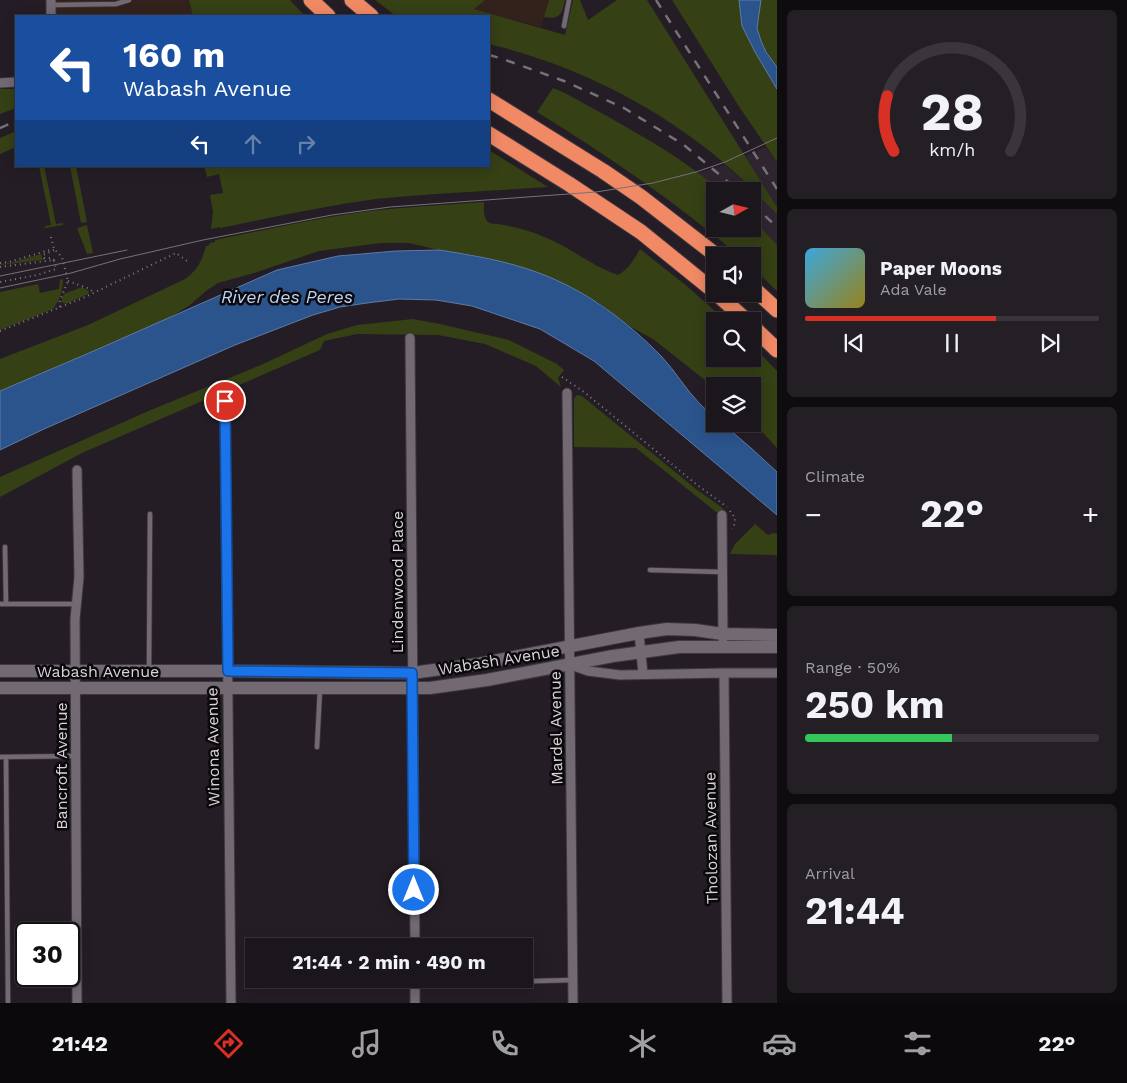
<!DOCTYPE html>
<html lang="en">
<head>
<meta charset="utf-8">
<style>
  :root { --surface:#1b161c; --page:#241f25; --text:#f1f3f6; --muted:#a09fa3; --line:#39353b; --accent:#d93025 }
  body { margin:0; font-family:"Work Sans",sans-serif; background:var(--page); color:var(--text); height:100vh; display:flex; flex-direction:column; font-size:19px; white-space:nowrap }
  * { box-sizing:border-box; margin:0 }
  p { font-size:16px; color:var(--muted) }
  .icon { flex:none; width:28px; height:28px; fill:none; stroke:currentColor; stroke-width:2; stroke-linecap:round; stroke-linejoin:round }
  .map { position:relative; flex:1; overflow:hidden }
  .drawer { display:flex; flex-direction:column; gap:10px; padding:10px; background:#0f0c0f; width:350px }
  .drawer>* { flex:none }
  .guide { position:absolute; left:15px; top:15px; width:475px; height:152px; border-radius:0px; box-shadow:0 2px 12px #0003,0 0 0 1px var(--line); background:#1a4fa0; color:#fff; overflow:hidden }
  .needle { width:32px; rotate:82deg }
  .buttons { position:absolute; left:706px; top:182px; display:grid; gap:10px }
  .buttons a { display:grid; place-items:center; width:55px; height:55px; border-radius:0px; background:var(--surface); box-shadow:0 2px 12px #0003,0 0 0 1px var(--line); font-size:25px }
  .speed { position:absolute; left:15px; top:922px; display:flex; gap:10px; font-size:25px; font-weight:700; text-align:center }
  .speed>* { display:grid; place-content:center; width:65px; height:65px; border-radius:50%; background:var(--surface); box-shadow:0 2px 12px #0003,0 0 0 1px var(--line); line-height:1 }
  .speed .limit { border:2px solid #111; border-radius:8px; background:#fff; color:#111 }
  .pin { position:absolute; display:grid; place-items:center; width:42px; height:42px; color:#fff; margin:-21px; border:2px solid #fff; border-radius:50%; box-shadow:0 1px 5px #0007 }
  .me { position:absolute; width:55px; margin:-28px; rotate:0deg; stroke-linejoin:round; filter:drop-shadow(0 0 4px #0008) }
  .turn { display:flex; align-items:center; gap:18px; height:105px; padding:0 25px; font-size:22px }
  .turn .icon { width:65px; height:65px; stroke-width:2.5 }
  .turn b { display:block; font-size:35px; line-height:42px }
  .lanes { display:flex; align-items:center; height:48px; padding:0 25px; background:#0003; justify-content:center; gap:25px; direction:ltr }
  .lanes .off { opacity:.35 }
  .big { font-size:38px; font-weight:700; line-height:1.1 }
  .drawer .tile { flex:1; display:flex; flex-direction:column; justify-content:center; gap:8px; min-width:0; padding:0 18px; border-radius:8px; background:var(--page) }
  .drawer .dial { align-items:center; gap:0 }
  .dial svg { height:130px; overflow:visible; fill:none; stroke:var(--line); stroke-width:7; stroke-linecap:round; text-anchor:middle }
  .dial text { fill:var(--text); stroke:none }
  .song { display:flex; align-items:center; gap:15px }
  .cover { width:60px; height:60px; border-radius:8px; background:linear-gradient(135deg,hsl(200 70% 55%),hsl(50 70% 35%)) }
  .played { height:5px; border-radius:2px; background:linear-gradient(90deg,var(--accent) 65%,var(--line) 65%) }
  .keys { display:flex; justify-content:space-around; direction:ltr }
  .heat { display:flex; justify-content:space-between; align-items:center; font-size:28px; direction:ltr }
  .charge { height:8px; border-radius:4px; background:linear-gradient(90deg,#34c759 50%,var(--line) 0) }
  .trip { position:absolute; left:245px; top:938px; width:288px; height:50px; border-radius:0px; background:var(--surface); box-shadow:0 2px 12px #0003,0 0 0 1px var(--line); font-weight:700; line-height:50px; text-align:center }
  .dock { display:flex; height:80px; justify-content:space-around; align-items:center; background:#0b090b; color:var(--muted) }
  .dock .icon { width:35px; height:35px }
  .dock .selected { color:var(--accent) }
  .dock b { font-size:22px; color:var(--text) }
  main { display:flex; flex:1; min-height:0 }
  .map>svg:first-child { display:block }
  .built { fill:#2f2531 }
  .industrial { fill:#33221b }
  .green { fill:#354015 }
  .water { fill:#2b548d; stroke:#5f7aa4 }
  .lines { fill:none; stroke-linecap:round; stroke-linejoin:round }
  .lane-casing { stroke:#3e383f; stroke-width:6 }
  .street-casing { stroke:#3e383f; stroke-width:11 }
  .secondary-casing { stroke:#3e383f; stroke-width:14 }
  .highway-casing { stroke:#3e383f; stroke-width:17 }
  .path { stroke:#817b82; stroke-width:2; stroke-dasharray:1 4; stroke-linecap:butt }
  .lane { stroke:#726973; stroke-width:4.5 }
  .street { stroke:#726973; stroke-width:9 }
  .secondary { stroke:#726973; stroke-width:12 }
  .highway { stroke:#f18964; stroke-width:15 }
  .tram { stroke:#777178; stroke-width:1 }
  .rail { stroke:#777178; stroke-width:2.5; stroke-dasharray:9 9; stroke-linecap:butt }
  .route-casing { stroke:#114b97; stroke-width:12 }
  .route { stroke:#1a73e8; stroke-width:9 }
  .labels { text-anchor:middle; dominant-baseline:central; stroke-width:5; stroke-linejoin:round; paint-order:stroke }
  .street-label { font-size:16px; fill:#d8d3d9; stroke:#0b080b }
  .water-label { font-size:18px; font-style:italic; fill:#bdd5f7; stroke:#0b080b }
</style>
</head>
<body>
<main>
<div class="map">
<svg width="777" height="1003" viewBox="0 0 777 1003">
  <rect width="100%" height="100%" fill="#241d25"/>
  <path class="built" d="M766 147 777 162V207L745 156Z
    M725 165 748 185 777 214V245L753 219 752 191H721L699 173Z"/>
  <path class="industrial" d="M57 0H189L193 16H57Z
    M484 0H549L541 27 473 9Z"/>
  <path class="green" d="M189 0H290L305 16H193Z
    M375 0H485L474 9 565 35 573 0H580L588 20 617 0H647L777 207V214C767 205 759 196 750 187 737 174 722 161 707 149 643 99 568 63 489 44V16H396Z
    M549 0H565C562 14 560 20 544 17Z
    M672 0H739L742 26 777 89V162L740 108Z
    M761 0H777V67C768 55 759 43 757 28 756 19 759 9 761 0Z
    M553 88 565 93C619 123 674 151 721 191H715V229H752L753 219 777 245V291L753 268 752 256H739C676 202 608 156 537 112Z
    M0 89H16V108L0 114Z
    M16 131V147L0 154V138Z
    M489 150 548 187C491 191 433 193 376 199 324 206 273 217 221 228L219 227 211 229 213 212 210 195 223 193 219 174 207 177 204 166H489Z
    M39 166H44L56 224 63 223V225L45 228V226L51 225Z
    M70 166H76L87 222 81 223Z
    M484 202C484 208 483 216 487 221 490 224 494 224 498 224 511 226 530 231 542 236 569 246 591 266 618 275 629 269 634 259 640 249L688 287 726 321H715V359H752L753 346 777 371V448L753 422 752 386H715V388L653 339 631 327 601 304 571 287 539 273 474 255 439 250 409 243H381L319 251 254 273 218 283 206 291 190 305 166 320 0 391V359L88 325 185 279C198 270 202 260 206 246H208L210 243 215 242V240C264 230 313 219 362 212 403 207 444 205 484 202Z
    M87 225 93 253 87 254 77 228Z
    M41 254 43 260 0 265V264L10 263Z
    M63 279C63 290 60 300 53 309L0 330V292L38 284 40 293 59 289 60 280Z
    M82 287 89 291 88 294 66 304 61 302 64 294Z
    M413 319 440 324 509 340 557 364 564 370 558 378 561 387 536 366 485 344 438 335 357 334 324 341 320 350 82 453 0 497V477L146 412 261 365 327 334 357 325Z
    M577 395 582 396 696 489 721 507 726 512H716L636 448 574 447V398Z
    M755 524 768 535 773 533 777 534V557L775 555 730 554 735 544Z"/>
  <path class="water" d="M739 0H761L757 28 761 41 766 52 777 67V89L755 52 742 26Z
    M439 250C472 255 507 261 539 273 587 291 627 321 662 357 676 372 686 390 700 404 705 409 710 413 715 417V424H723L751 448 777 472V515L594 361 540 329 472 306 436 300 399 299 367 303 340 307 313 315 235 345 44 429 0 450V391L96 350 277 270 338 256 396 251Z"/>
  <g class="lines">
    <g class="lane-casing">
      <path id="lane" d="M51 5 116 4 129 0
        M564 26 569 0
        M5 547 6 604
        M650 570 722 572
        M0 604H77
        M149 670 150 514
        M317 747 320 689
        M0 757 76 756
        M6 757 8 1003
        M415 984 573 980"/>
    </g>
    <g class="street-casing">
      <path id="street" d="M51 0V16
        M0 83 16 82
        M410 338 415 946
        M567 393 573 1003
        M225 401 231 1003
        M77 470 79 577 75 619 77 1003
        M722 515 723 639
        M639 633 643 674
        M571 665 588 671 620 675 724 673H777
        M724 673 727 1003
        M415 979V1003"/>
    </g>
    <g class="secondary-casing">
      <path id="secondary" d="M0 671H228L412 673 478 664 639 633 667 629 695 630 723 634 777 635
        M0 688H430L487 680 613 656 679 647H777"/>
    </g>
    <g class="highway-casing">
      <path id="highway" d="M311 0 328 16
        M352 0 371 16
        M489 100 603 171 641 197 717 256
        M489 134 569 184 641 232 715 292
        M752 287 777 310
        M717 294 747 321
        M752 326 777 350"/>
    </g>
    <path class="path" d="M51 237 54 249 62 257 68 281 59 303 60 307
      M54 260 52 258H44L43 255 54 250
      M0 263 9 262 53 249
      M0 267 54 260 56 269 37 275 0 282
      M68 281 90 289 93 292
      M0 331 83 298 176 253 187 261
      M562 377 584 392 696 484 727 507
      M730 511 735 518 734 526 732 529"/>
    <use href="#lane" class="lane"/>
    <use href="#street" class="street"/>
    <use href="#secondary" class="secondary"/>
    <use href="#highway" class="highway"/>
    <path class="tram" d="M0 276 127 250
      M0 288 71 273 120 259 203 240 332 215 390 207 596 192 653 183 696 172 725 162 777 138"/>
    <path class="rail" d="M656 0 777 189
      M489 55 500 58 564 81 624 108 684 145 739 191
      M0 128 16 121
      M752 204 777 227"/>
  </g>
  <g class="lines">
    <g class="route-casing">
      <path id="route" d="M225 401 228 671 412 673 414 890"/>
    </g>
    <use href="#route" class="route"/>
  </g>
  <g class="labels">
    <g class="street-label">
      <text transform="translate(397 582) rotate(-90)">Lindenwood Place</text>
      <text transform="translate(499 660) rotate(-9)">Wabash Avenue</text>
      <text x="98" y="671">Wabash Avenue</text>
      <text transform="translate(556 728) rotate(-91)">Mardel Avenue</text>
      <text transform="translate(213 747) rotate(-91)">Winona Avenue</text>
      <text transform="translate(61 766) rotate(-90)">Bancroft Avenue</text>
      <text transform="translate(711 838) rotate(-91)">Tholozan Avenue</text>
    </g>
    <g class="water-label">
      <text x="287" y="296">River des Peres</text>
    </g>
  </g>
</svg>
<div class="buttons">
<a><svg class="needle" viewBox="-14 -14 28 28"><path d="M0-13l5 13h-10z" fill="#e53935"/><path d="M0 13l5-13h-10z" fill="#a09fa3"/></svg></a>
<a><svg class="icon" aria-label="sound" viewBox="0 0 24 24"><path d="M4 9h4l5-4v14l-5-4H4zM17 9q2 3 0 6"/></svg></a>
<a><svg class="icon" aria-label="search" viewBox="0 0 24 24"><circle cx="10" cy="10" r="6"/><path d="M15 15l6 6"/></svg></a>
<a><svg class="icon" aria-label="layers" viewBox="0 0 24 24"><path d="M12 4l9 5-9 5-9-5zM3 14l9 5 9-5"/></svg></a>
</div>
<div class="speed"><div class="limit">30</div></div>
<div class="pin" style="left:225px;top:401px;background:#d93025"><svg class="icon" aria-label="arrive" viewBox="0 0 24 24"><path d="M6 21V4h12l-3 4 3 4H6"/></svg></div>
<svg class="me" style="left:414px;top:890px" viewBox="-20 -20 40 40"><circle r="17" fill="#1a73e8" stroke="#fff" stroke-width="3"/><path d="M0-11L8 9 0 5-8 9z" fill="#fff"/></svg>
<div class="trip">21:44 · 2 min · 490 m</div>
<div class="guide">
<div class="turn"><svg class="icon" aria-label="left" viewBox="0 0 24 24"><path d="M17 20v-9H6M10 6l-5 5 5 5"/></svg><div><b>160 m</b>Wabash Avenue</div></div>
<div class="lanes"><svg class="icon" aria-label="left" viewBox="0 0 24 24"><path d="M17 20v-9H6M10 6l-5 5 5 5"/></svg><svg class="icon off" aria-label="ahead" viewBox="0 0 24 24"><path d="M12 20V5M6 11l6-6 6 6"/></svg><svg class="icon off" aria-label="right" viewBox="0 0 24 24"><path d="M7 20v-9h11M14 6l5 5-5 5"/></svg></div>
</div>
</div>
<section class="drawer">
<div class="tile dial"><svg viewBox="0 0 100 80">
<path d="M14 69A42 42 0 1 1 86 69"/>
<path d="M14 69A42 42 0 0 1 10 35" stroke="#d93025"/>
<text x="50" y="56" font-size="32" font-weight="700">28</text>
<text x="50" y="72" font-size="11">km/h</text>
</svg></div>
<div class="tile">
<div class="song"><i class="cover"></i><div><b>Paper Moons</b><p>Ada Vale</p></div></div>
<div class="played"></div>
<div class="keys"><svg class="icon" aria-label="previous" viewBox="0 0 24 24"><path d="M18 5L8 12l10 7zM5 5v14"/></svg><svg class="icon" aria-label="pause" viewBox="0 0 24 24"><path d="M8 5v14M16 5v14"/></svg><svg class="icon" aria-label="next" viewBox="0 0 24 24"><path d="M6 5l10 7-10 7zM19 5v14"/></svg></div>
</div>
<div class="tile"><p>Climate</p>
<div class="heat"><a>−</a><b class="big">22°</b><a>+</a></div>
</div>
<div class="tile"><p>Range · 50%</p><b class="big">250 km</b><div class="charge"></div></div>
<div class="tile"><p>Arrival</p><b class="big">21:44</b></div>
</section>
</main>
<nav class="dock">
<b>21:42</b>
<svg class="icon selected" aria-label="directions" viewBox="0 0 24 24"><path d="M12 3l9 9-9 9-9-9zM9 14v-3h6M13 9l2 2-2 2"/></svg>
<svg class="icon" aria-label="music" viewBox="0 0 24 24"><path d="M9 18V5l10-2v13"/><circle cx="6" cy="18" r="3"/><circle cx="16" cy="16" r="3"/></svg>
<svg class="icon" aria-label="phone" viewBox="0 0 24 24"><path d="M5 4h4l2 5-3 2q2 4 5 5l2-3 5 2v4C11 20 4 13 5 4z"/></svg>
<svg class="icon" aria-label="climate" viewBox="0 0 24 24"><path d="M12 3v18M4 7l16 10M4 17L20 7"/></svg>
<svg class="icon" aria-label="car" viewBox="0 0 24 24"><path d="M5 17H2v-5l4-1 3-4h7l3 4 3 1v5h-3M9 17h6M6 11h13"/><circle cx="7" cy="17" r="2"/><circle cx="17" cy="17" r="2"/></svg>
<svg class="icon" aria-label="filters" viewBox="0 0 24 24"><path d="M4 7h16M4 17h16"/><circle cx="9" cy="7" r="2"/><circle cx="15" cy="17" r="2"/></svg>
<b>22°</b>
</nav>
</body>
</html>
